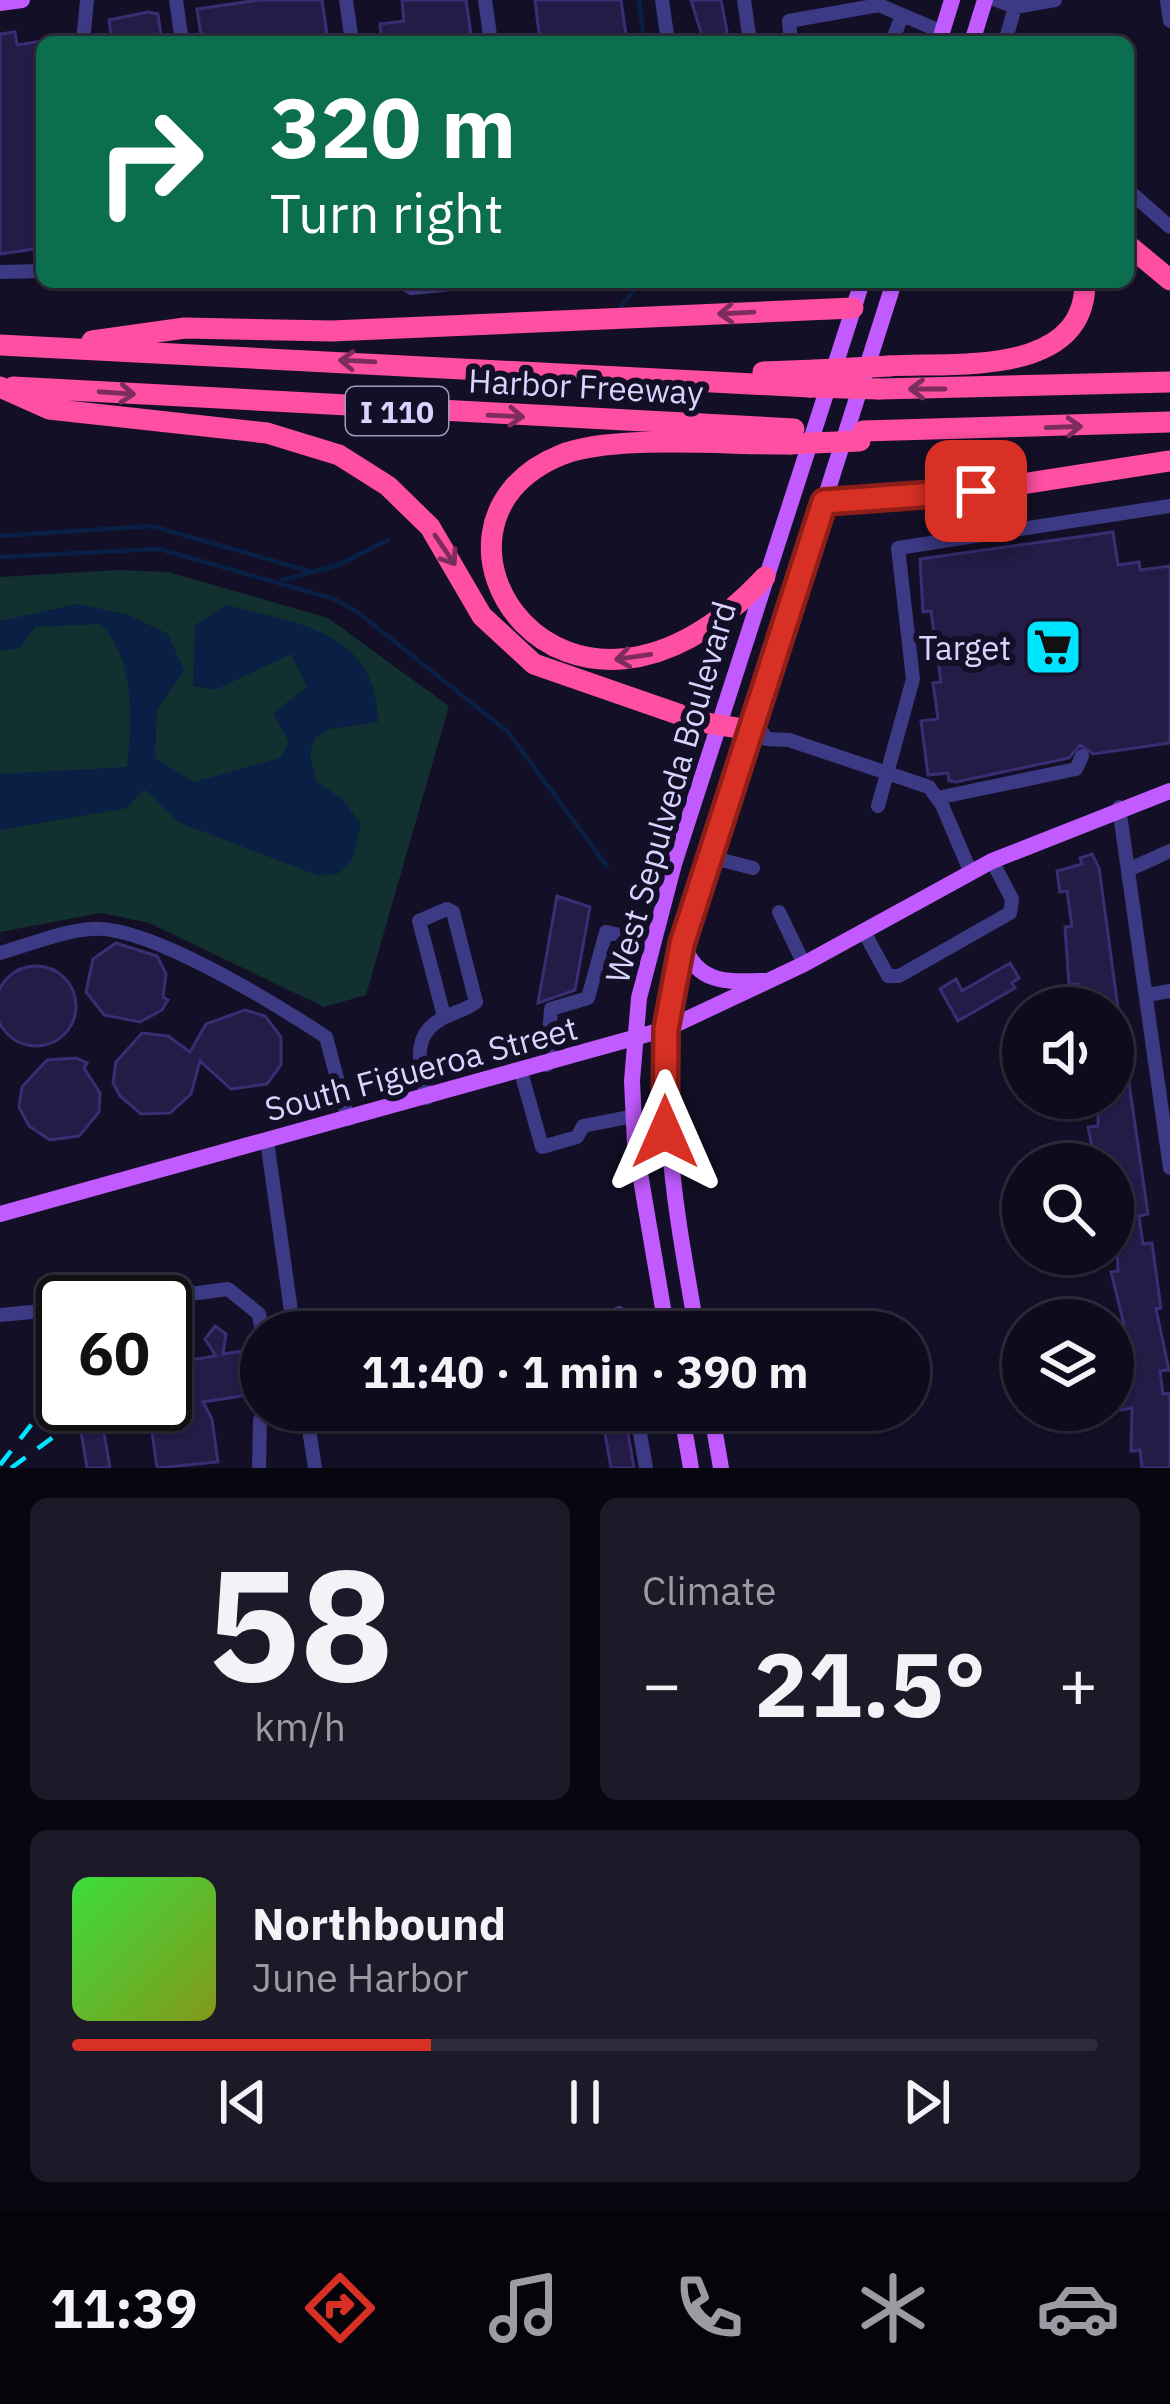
<!DOCTYPE html>
<html lang="en">
<head>
<meta charset="utf-8">
<style>
  :root { --surface:#0e0b1c; --page:#1c1929; --text:#f1f3f6; --muted:#9b9ba3; --line:#2e2b3b; --accent:#d93025 }
  body { margin:0; font-family:"IBM Plex Sans",sans-serif; background:var(--page); color:var(--text); height:100vh; display:flex; flex-direction:column; font-size:45px; white-space:nowrap }
  * { box-sizing:border-box; margin:0 }
  p { font-size:39px; color:var(--muted) }
  .icon { flex:none; width:66px; height:66px; fill:none; stroke:currentColor; stroke-width:2; stroke-linecap:round; stroke-linejoin:round }
  .map { position:relative; height:1468px; overflow:hidden }
  .side { display:flex; flex-direction:column; gap:30px; padding:30px; background:#08060f; flex:1 }
  .side>* { flex:none }
  .top-card { position:absolute; left:36px; top:36px; width:1098px; height:252px; border-radius:18px; box-shadow:0 3px 9px #0004,0 0 0 3px var(--line); background:#0b6e4f; color:#fff; overflow:hidden }
  .tools { position:absolute; left:1002px; top:987px; display:grid; gap:24px }
  .tools a { display:grid; place-items:center; width:132px; height:132px; border-radius:50%; background:var(--surface); box-shadow:0 3px 9px #0004,0 0 0 3px var(--line); font-size:60px }
  .speed { position:absolute; left:36px; top:1275px; display:flex; gap:24px; font-size:60px; font-weight:700; text-align:center }
  .speed>* { display:grid; place-content:center; width:156px; height:156px; border-radius:50%; background:var(--surface); box-shadow:0 3px 9px #0004,0 0 0 3px var(--line); line-height:1 }
  .speed .limit { border:6px solid #111; border-radius:18px; background:#fff; color:#111 }
  .pin { position:absolute; display:grid; place-items:center; width:102px; height:102px; color:#fff; margin:-51px; border-radius:24px; box-shadow:0 6px 18px #0006 }
  .me { position:absolute; width:132px; margin:-66px; rotate:0deg; stroke-linejoin:round; filter:drop-shadow(0 0 9px #0008) }
  .turn { display:flex; align-items:center; gap:42px; height:252px; padding:0 36px; font-size:54px }
  .turn .icon { width:156px; height:156px; stroke-width:2.5 }
  .turn b { display:block; font-size:84px; line-height:102px }
  .big { font-size:90px; font-weight:700; line-height:1.1 }
  .side .tile { flex:1; display:flex; flex-direction:column; justify-content:center; gap:18px; min-width:0; padding:0 42px; border-radius:18px; background:var(--page) }
  .side .dial { align-items:center; gap:0 }
  .dial b { font-size:156px; line-height:1 }
  .song { display:flex; align-items:center; gap:36px }
  .cover { width:144px; height:144px; border-radius:18px; background:linear-gradient(135deg,hsl(120 70% 55%),hsl(70 70% 35%)) }
  .played { height:12px; border-radius:6px; background:linear-gradient(90deg,var(--accent) 35%,var(--line) 35%) }
  .keys { display:flex; justify-content:space-around; direction:ltr }
  .heat { display:flex; justify-content:space-between; align-items:center; font-size:66px; direction:ltr }
  .side .tiles { flex:1; display:grid; gap:30px; grid-template-columns:1fr 1fr }
  .tile:last-child { grid-column:span 2 }
  .trip { position:absolute; left:240px; top:1311px; width:690px; height:120px; border-radius:60px; background:var(--surface); box-shadow:0 3px 9px #0004,0 0 0 3px var(--line); font-weight:700; line-height:120px; text-align:center }
  .tabs { display:flex; height:192px; justify-content:space-around; align-items:center; background:#06040b; color:var(--muted) }
  .tabs .icon { width:84px; height:84px }
  .tabs .current { color:var(--accent) }
  .tabs b { font-size:54px; color:var(--text) }
  .map>svg:first-child { display:block }
  .green { fill:#12302f }
  .water { fill:#0a1f44 }
  .lines { fill:none; stroke-linecap:round; stroke-linejoin:round }
  .stream { stroke:#0a1f44; stroke-width:4.5 }
  .building { fill:#241b47; stroke:#3b2d73; stroke-width:3 }
  .minor { stroke:#3d3a85; stroke-width:14 }
  .major { stroke:#c25bff; stroke-width:16 }
  .highway { stroke:#ff4fa3; stroke-width:21 }
  .rail { stroke:#00e5ff; stroke-width:4.5; stroke-dasharray:18 15; stroke-linecap:butt }
  .highway-bridge { stroke:#ff4fa3; stroke-width:21 }
  .oneway { stroke:#7d2c5e }
  .route-casing { stroke:#8d1f18; stroke-width:30 }
  .route { stroke:#d93025; stroke-width:21 }
  .labels { text-anchor:middle; dominant-baseline:central; stroke-width:12; stroke-linejoin:round; paint-order:stroke }
  .shield { fill:#130f26; stroke:#9e99be; stroke-width:3 }
  .shield-label { font-size:30px; font-weight:bold; fill:#d9d4ff }
  .street-label { font-size:33px; fill:#d9d4ff; stroke:#130f26 }
  .poi-label { font-size:33px; fill:#d9d4ff; stroke:#130f26; text-anchor:end }
</style>
</head>
<body>
<div class="map">
<svg width="1170" height="1468" viewBox="0 0 1170 1468">
  <rect width="100%" height="100%" fill="#130f26"/>
  <path class="green" d="M117 570 168 572 328 618 449 706 366 995 324 1007 149 923 101 913 0 932V577Z"/>
  <path class="water" d="M78 604 129 615 168 634 184 670 157 710 155 758 194 782 280 758 289 742 273 713 307 687 291 654 215 690 193 686 195 625 226 605C298 624 377 630 378 722L330 729 314 739 310 754 316 781 342 799 361 824 352 860 340 873 319 876 178 822 144 789 127 808 0 830V774L127 767C132 722 136 658 100 624L35 627 20 648 0 651V621Z"/>
  <g class="lines">
    <path class="stream" d="M639 0 644 42
      M621 306 641 282
      M0 536 152 526 310 571
      M0 557 159 549 334 599 356 611 508 732 607 866
      M282 580 339 565 388 540"/>
  </g>
  <path class="building" d="M259 0H322L328 42H202L197 9Z
    M402 0H466L472 42H382L380 24 404 21Z
    M535 0H621L627 42H540Z
    M691 0H721L729 42H704Z
    M148 12 158 14 162 42H112L109 20Z
    M15 32 17 45 42 41V248L0 254V34Z
    M1113 532 1118 565 1139 562 1140 570 1170 566V743L1093 754 1080 745 1069 758 956 782 949 781 948 773 928 775 921 721 938 719 933 683 941 682 931 611 923 612 920 559Z
    M1092 854 1099 868 1118 1008 1081 1006 1078 984 1069 985 1065 927 1072 926 1067 891 1060 892 1057 871 1082 864 1080 858Z
    M557 896 590 907 575 990 538 1003Z
    M116 943 157 956 166 974 163 997 168 1000 162 1010 140 1022 104 1015 86 992 93 959Z
    M1010 963 1019 978 1012 983 1015 988 958 1021 940 989 956 979 962 991Z
    M-4 1006a40 40 0 1 1 80 0a40 40 0 1 1-80 0Z
    M245 1010 265 1016 281 1037V1065L267 1084 231 1089 200 1061 191 1094 170 1113 141 1114 120 1096 113 1083 116 1062 142 1033 168 1036 190 1052 206 1024Z
    M76 1058 87 1063 84 1068 100 1093 99 1112 79 1136 50 1140 29 1126 19 1107 22 1087 47 1060Z
    M1129 1083 1148 1214 1139 1216 1143 1244 1152 1243 1161 1308 1156 1309 1169 1370 1160 1371 1163 1394 1170 1393V1468H1142L1140 1450 1131 1451 1132 1408 1121 1410 1119 1330 1125 1329 1111 1272 1118 1271 1113 1164 1095 1161 1088 1127 1098 1126V1098H1113V1085Z
    M215 1326 226 1334 223 1354 256 1349 261 1393 203 1402 212 1419 218 1462 157 1468 148 1404H165V1364L216 1356 205 1339Z
    M601 1410H624L634 1468H611Z
    M103 1427 110 1468H87L81 1431Z"/>
  <g class="lines">
    <path class="minor" d="M176 0 182 42
      M346 0 352 42
      M485 0 491 42
      M662 0 668 42
      M744 0 750 42
      M996 0 1015 7 1005 42
      M1167 0 1170 21
      M1015 7 1055 0
      M83 42 87 0
      M791 42 789 21 879 5 942 32
      M892 42 901 18
      M1128 190 1170 227
      M0 272 42 271
      M401 282 412 288 472 282
      M762 732 766 739 789 740 929 787 942 805 971 873
      M937 798 1076 769 1082 756
      M878 806 913 679 898 548 1170 506
      M1119 807 1170 1168
      M710 857 753 868
      M1128 870 1170 851
      M779 912 804 964
      M864 932 888 976H899L1010 913 1012 899 992 861
      M0 953C29 945 61 931 91 929 146 923 277 1005 326 1037L348 1119
      M1147 995 1170 991
      M547 1065 551 1009 588 998 606 932 651 941
      M521 1072 542 1147 577 1137 583 1126 634 1116
      M427 1098C419 1063 409 1031 450 1015 460 1010 468 1009 476 1002L453 912 447 909 419 921 444 1016
      M267 1141 294 1332
      M130 1302 228 1289 259 1314 262 1332
      M619 1313 623 1332
      M0 1315 63 1309
      M306 1410 315 1468
      M636 1410 646 1468
      M259 1468 260 1420 267 1410"/>
    <path class="major" d="M0 3 22 0
      M939 42 952 0
      M972 42 985 0
      M683 944C697 984 727 982 764 981
      M0 1214 666 1029 804 964 992 861 1170 791
      M667 1332 635 1144 632 1081 639 998 674 864 862 282
      M697 1332C671 1184 654 1094 683 944L894 282
      M681 1410 691 1468
      M711 1410 721 1468"/>
    <path class="highway" d="M1128 245 1170 280
      M92 341 185 328 332 331 853 308
      M0 345 810 387
      M889 366C954 362 1085 378 1085 282
      M763 372 816 370
      M0 387 49 409 267 433 339 455 388 486 430 527 482 616 534 664 701 722 750 730
      M13 387 794 429
      M879 389 1170 382
      M863 431 1170 422
      M823 502 976 491 1170 461
      M765 577C563 793 390 524 561 455 613 434 730 445 790 444"/>
    <path class="rail" d="M165 1350 176 1348
      M0 1465 63 1384
      M11 1468 63 1430 144 1405"/>
    <path class="highway-bridge" d="M816 370 889 366
      M810 387 879 389
      M790 444 860 441"/>
  </g>
  <defs><path id="oneway-shaft" d="M-6 0H5M1.5-3L5.5 0L1.5 3" fill="none" stroke-width="1.6" stroke-linecap="round" stroke-linejoin="round" transform="scale(3)"/></defs>
  <g class="oneway">
    <use href="#oneway-shaft" transform="translate(736 313) rotate(177)"/>
    <use href="#oneway-shaft" transform="translate(357 361) rotate(-177)"/>
    <use href="#oneway-shaft" transform="translate(927 389) rotate(180)"/>
    <use href="#oneway-shaft" transform="translate(117 393) rotate(4)"/>
    <use href="#oneway-shaft" transform="translate(506 416) rotate(3)"/>
    <use href="#oneway-shaft" transform="translate(1064 427) rotate(-2)"/>
    <use href="#oneway-shaft" transform="translate(445 550) rotate(56)"/>
    <use href="#oneway-shaft" transform="translate(633 657) rotate(172)"/>
  </g>
  <g class="lines">
    <g class="route-casing">
      <path id="route" d="M665 1132 666 1029 682 944 824 502 976 491"/>
    </g>
    <use href="#route" class="route"/>
  </g>
  <defs>
    <g id="supermarket-square" transform="scale(3)"><rect x="-9" y="-9" width="18" height="18" rx="4" fill="#00e5ff" stroke="#130f26"/><path d="M-6-5.5h2.5l.6 2H6L4.5 2H-2.5L-4.4-4H-6ZM-1.5 3.2a1.3 1.3 0 1 0 .1 0ZM3 3.2a1.3 1.3 0 1 0 .1 0Z" fill="#111"/></g>
  </defs>
  <g fill-rule="evenodd">
    <use href="#supermarket-square" x="1053" y="647"/>
  </g>
  <g class="labels">
    <rect class="shield" x="346" y="387" width="102" height="48" rx="9"/>
    <g class="shield-label">
      <text x="397" y="411">I 110</text>
    </g>
    <g class="street-label">
      <text transform="translate(586 386) rotate(3)">Harbor Freeway</text>
      <text transform="translate(670 792) rotate(-74)">West Sepulveda Boulevard</text>
      <text transform="translate(421 1068) rotate(-15)">South Figueroa Street</text>
    </g>
    <g class="poi-label">
      <text x="1011" y="647">Target</text>
    </g>
  </g>
</svg>
<div class="tools">
<a><svg class="icon" aria-label="sound" viewBox="0 0 24 24"><path d="M4 9h4l5-4v14l-5-4H4zM17 9q2 3 0 6"/></svg></a>
<a><svg class="icon" aria-label="search" viewBox="0 0 24 24"><circle cx="10" cy="10" r="6"/><path d="M15 15l6 6"/></svg></a>
<a><svg class="icon" aria-label="layers" viewBox="0 0 24 24"><path d="M12 4l9 5-9 5-9-5zM3 14l9 5 9-5"/></svg></a>
</div>
<div class="speed"><div class="limit">60</div></div>
<div class="pin" style="left:976px;top:491px;background:#d93025"><svg class="icon" aria-label="arrive" viewBox="0 0 24 24"><path d="M6 21V4h12l-3 4 3 4H6"/></svg></div>
<svg class="me" style="left:665px;top:1132px" viewBox="-20 -20 40 40"><path d="M0-17L14 15 0 8-14 15z" fill="#d93025" stroke="#fff" stroke-width="4"/></svg>
<div class="trip">11:40 · 1 min · 390 m</div>
<div class="top-card">
<div class="turn"><svg class="icon" aria-label="right" viewBox="0 0 24 24"><path d="M7 20v-9h11M14 6l5 5-5 5"/></svg><div><b>320 m</b>Turn right</div></div>
</div>
</div>
<section class="side">
<div class="tiles">
<div class="tile dial"><b>58</b><p>km/h</p></div>
<div class="tile"><p>Climate</p>
<div class="heat"><a>−</a><b class="big">21.5°</b><a>+</a></div>
</div>
<div class="tile">
<div class="song"><i class="cover"></i><div><b>Northbound</b><p>June Harbor</p></div></div>
<div class="played"></div>
<div class="keys"><svg class="icon" aria-label="previous" viewBox="0 0 24 24"><path d="M18 5L8 12l10 7zM5 5v14"/></svg><svg class="icon" aria-label="pause" viewBox="0 0 24 24"><path d="M8 5v14M16 5v14"/></svg><svg class="icon" aria-label="next" viewBox="0 0 24 24"><path d="M6 5l10 7-10 7zM19 5v14"/></svg></div>
</div>
</div>
</section>
<nav class="tabs">
<b>11:39</b>
<svg class="icon current" aria-label="directions" viewBox="0 0 24 24"><path d="M12 3l9 9-9 9-9-9zM9 14v-3h6M13 9l2 2-2 2"/></svg>
<svg class="icon" aria-label="music" viewBox="0 0 24 24"><path d="M9 18V5l10-2v13"/><circle cx="6" cy="18" r="3"/><circle cx="16" cy="16" r="3"/></svg>
<svg class="icon" aria-label="phone" viewBox="0 0 24 24"><path d="M5 4h4l2 5-3 2q2 4 5 5l2-3 5 2v4C11 20 4 13 5 4z"/></svg>
<svg class="icon" aria-label="climate" viewBox="0 0 24 24"><path d="M12 3v18M4 7l16 10M4 17L20 7"/></svg>
<svg class="icon" aria-label="car" viewBox="0 0 24 24"><path d="M5 17H2v-5l4-1 3-4h7l3 4 3 1v5h-3M9 17h6M6 11h13"/><circle cx="7" cy="17" r="2"/><circle cx="17" cy="17" r="2"/></svg>
</nav>
</body>
</html>
